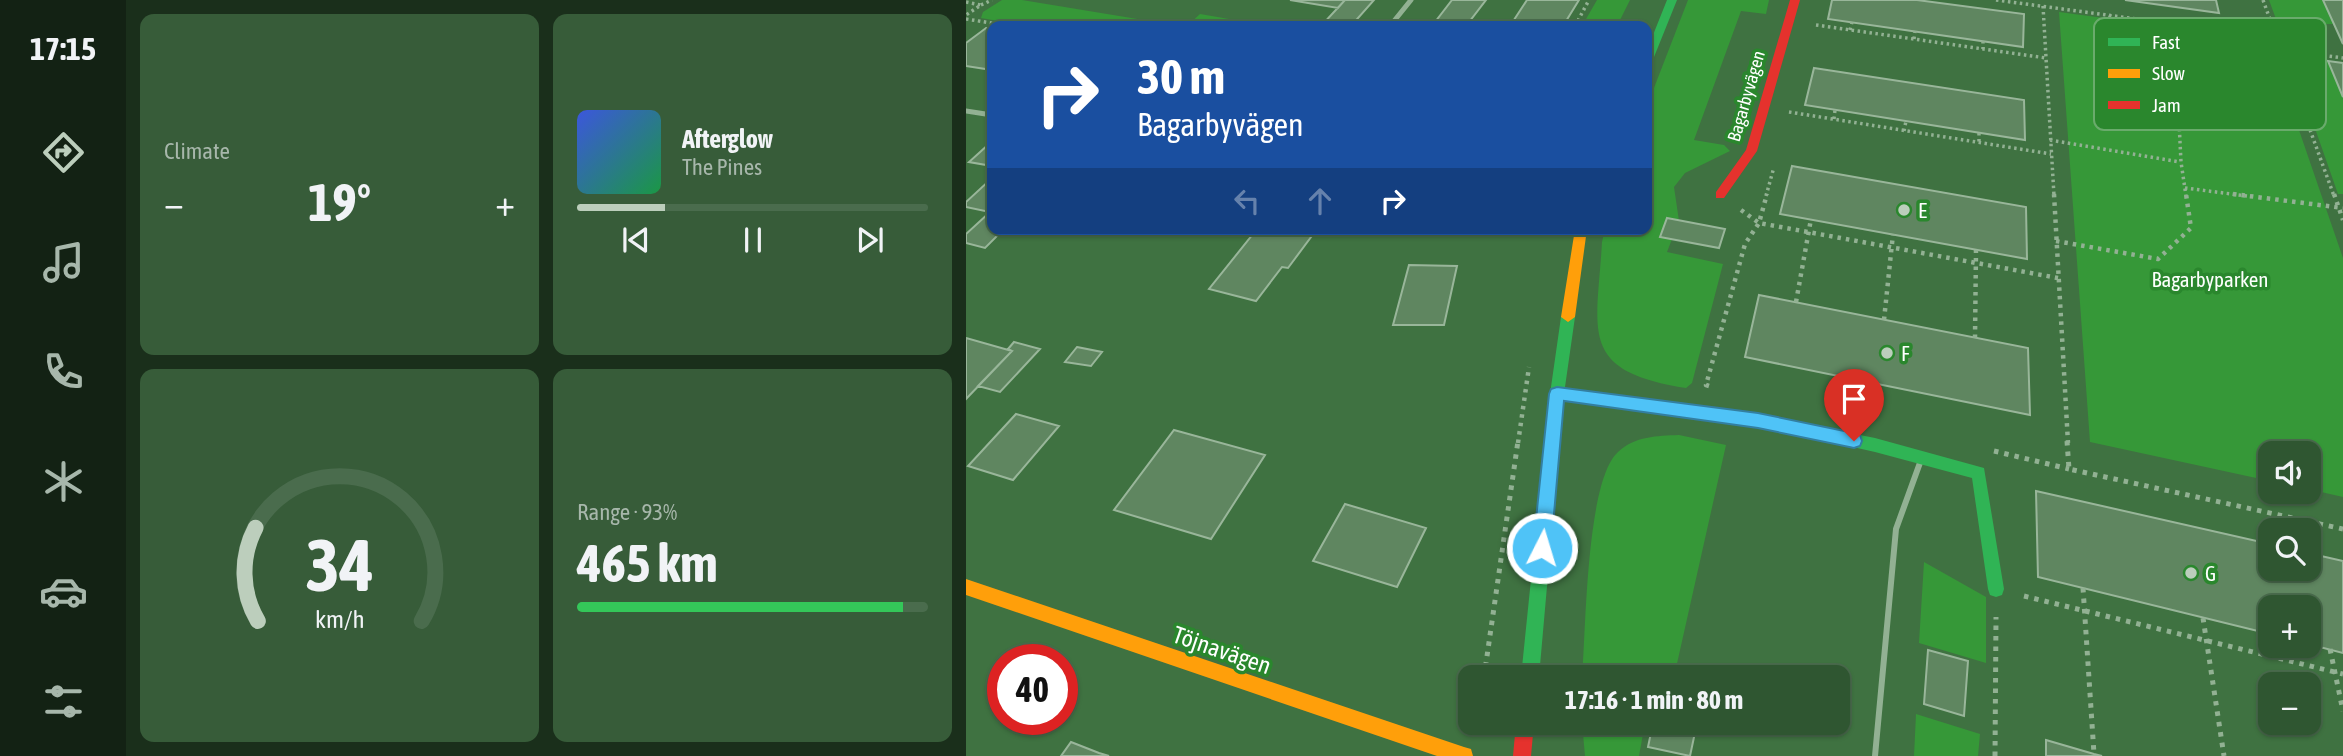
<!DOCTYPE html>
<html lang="en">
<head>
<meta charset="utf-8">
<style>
  :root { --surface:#2f5631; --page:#375c39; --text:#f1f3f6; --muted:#a7b7ab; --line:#4a6c4d; --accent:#bccebc }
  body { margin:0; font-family:"Asap Condensed",sans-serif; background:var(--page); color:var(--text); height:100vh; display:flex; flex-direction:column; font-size:26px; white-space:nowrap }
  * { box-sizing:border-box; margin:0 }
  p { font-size:23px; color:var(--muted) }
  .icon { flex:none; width:38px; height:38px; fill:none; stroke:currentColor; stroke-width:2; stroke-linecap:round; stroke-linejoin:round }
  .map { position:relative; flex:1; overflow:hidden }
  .drawer { display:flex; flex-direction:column; gap:14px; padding:14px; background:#1a2f1b; width:840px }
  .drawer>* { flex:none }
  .banner { position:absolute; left:21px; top:21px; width:665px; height:214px; border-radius:14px; box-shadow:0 2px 5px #0004,0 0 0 2px var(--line); background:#1a4fa0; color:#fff; overflow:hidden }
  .buttons { position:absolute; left:1292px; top:441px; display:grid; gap:14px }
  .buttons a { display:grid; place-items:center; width:63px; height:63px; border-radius:14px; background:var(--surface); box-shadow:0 2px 5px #0004,0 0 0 2px var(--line); font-size:35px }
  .speed { position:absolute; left:21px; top:644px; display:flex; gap:14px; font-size:35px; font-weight:700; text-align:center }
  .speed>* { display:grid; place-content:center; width:91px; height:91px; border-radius:50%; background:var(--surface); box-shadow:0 2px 5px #0004,0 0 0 2px var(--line); line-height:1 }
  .speed .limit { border:10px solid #d22; background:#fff; color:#111 }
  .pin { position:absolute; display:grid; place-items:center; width:60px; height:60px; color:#fff; margin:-72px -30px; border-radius:50% 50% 50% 0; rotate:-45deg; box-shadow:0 0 7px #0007 }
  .pin .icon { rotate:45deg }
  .me { position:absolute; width:77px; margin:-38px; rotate:5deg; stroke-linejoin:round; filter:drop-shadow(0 0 5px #0008) }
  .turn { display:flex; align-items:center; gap:24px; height:147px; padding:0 35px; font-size:32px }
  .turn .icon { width:91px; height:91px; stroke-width:2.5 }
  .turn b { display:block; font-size:49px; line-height:60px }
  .lanes { display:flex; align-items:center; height:66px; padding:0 35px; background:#0003; justify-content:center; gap:35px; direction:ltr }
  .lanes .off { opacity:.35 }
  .big { font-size:52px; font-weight:700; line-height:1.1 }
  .drawer .widget { flex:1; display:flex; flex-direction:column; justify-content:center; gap:10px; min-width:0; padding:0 24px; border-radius:14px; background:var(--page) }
  .drawer .dial { align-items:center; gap:0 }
  .dial svg { height:182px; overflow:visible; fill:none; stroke:var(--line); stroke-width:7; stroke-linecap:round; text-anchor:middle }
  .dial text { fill:var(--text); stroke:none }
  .song { display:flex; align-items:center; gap:21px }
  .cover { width:84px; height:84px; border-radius:10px; background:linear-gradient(135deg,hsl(230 70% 55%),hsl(140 70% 35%)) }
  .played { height:7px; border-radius:4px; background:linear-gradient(90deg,var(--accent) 25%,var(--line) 25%) }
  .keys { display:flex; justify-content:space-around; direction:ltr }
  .heat { display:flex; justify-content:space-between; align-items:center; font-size:38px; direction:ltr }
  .charge { height:10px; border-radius:5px; background:linear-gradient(90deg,#34c759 93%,var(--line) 0) }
  .drawer .tiles { flex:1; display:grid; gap:14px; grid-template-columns:repeat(2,1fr) }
  .trip { position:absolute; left:492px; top:665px; width:392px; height:70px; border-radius:14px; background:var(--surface); box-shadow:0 2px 5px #0004,0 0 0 2px var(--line); font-weight:700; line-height:70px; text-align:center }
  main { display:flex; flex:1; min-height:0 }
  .dock { display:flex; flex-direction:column; width:126px; justify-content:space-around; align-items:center; background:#132214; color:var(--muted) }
  .dock .icon { width:49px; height:49px }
  .dock .on { color:var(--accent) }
  .dock b { font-size:32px; color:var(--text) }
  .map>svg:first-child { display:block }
  .green { fill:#369838 }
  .building { fill:#5f8660; stroke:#99b69a; stroke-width:2 }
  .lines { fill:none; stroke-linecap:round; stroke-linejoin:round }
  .path-far2 { stroke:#92b193; stroke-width:3.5; stroke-dasharray:2.5 3.5; stroke-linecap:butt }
  .path-far1 { stroke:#92b193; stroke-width:4.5; stroke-dasharray:3.5 5; stroke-linecap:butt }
  .path { stroke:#92b193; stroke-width:5; stroke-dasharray:4.5 6; stroke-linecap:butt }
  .lane { stroke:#92b193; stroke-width:6 }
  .street { stroke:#92b193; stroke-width:5 }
  .fast { fill:#30b455; fill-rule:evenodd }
  .slow { fill:#ff9f0a; fill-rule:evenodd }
  .jam { fill:#e5322d; fill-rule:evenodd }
  .route { fill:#4fc3f7; stroke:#337fa1; stroke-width:2 }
  .poi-dot { fill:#bccebc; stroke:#2a872d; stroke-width:2.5 }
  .labels { text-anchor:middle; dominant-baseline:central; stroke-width:7; stroke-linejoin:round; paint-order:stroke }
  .far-street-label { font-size:18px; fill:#fff; stroke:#2a872d }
  .poi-label { font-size:21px; fill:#fff; stroke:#2a872d; text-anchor:start }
  .park-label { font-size:21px; fill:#fdfffd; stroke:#2a872d }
  .near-street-label { font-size:24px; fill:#fff; stroke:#2a872d }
  .key { fill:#2a872d; stroke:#6aab6c; stroke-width:2 }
  .key-label { font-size:19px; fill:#fff }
</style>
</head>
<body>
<main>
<nav class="dock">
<b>17:15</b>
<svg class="icon on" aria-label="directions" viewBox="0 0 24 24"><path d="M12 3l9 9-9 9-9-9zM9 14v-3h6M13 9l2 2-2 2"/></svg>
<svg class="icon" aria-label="music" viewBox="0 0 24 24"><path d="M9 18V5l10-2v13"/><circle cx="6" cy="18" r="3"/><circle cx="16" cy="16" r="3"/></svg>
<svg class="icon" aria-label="phone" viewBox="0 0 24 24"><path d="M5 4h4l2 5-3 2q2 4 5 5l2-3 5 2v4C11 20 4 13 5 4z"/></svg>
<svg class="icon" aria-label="climate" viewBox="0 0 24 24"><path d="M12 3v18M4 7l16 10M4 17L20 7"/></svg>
<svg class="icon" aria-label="car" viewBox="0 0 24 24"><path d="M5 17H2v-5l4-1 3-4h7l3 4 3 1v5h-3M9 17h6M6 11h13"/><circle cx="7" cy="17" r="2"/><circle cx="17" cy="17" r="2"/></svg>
<svg class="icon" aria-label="filters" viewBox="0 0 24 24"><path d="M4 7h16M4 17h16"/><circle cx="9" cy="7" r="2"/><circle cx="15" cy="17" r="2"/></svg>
</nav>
<section class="drawer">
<div class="tiles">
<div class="widget"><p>Climate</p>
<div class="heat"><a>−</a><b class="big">19°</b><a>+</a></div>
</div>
<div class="widget">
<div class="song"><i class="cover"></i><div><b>Afterglow</b><p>The Pines</p></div></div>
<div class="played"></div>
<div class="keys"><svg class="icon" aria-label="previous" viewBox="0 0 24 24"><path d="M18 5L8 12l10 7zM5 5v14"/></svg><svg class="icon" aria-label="pause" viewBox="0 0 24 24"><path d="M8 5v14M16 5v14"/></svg><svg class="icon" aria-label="next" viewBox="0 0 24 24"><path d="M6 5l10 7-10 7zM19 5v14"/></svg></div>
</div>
<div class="widget dial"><svg viewBox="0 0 100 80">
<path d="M14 69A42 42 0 1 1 86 69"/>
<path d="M14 69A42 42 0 0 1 13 28" stroke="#bccebc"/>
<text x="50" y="56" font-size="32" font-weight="700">34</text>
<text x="50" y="72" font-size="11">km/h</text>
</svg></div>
<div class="widget"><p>Range · 93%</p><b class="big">465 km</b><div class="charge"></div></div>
</div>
</section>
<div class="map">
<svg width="1377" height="756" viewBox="0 0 1377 756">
  <rect width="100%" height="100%" fill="#3f7241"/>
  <path class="green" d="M36 0H56L214 26H60L15 18 17 12Z
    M631 0H664L651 26H616Z
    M722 0H803L800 14 775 11 728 140 758 145 764 151 719 173 708 187 713 221 701 252 757 264 726 383 720 388C611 371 631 332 636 242L639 229H681V106Z
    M1303 0H1357L1368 24H1327L1336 51 1321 49Z
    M1093 12 1302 40 1377 258V497L1342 489V453H1304V481L1124 442Z
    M234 14 304 26H221Z
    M1325 60 1362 61 1377 97V194H1372Z
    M713 435 760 445 708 677H616C620 631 620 481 652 452 669 436 691 436 713 435Z
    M958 562 1020 597V663L953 643Z
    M950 714 1014 734 1012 756H948Z
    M616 723H679L673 756H619Z"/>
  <path class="building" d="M324 0H379L372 8Z
    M379 0H408L385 26H355Z
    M486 0H520L500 26H466Z
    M561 0H613L597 26H544Z
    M866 0H951L1058 14 1057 47 862 19Z
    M1159 0H1250L1253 13Z
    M1357 0H1377V44Z
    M20 28 26 30V70L0 66V43Z
    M1362 61 1377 63V97Z
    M848 68 1058 100 1059 140 839 105Z
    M23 144 26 145V166L3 162Z
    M826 166 1060 207 1061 259 814 214Z
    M26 178V229H38L19 248 0 243V234L24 212 0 207V202Z
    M701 218 759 229 753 248 694 237Z
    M291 229H351L322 268 316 267 290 301 243 289Z
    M443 265 491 266 478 325H427Z
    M793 295 1062 348 1064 415 779 357Z
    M0 338 46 351 0 399Z
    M48 342 74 349 34 392 12 386 46 351 42 349Z
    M111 347 136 352 125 366 99 362Z
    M50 414 93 426 47 480 2 466Z
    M208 430 299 455 245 539 148 510Z
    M1070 491 1304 544V569H1342V553L1377 561V653L1342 644V607H1304V634L1072 577Z
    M379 504 460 528 431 587 347 561Z
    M962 650 1002 661 998 716 958 704Z
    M687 723H731L724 756 682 747Z
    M1080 740 1128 754 1136 756H1080Z
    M105 742 133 753 143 756H95Z"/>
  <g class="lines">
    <path class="path-far2" d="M1030 0 1311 38
      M1297 0 1368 196
      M0 2 15 5 0 15
      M15 5 26 0
      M1077 6 1088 196
      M1143 15 1191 51 1211 81 1215 162 1220 196
      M0 19 44 26
      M850 25 1080 58
      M609 26 623 0
      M884 30 886 22
      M948 39 949 31
      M1017 41V49
      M1316 50 1377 58
      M1211 81 1311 38
      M823 112 1085 154
      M868 119 869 110
      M938 131 940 121
      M1013 133V143
      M1084 140 1214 162
      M1219 188 1281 196
      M800 196 808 167"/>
    <path class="path-far1" d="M1088 194 1102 443
      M1267 194 1377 208
      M1368 194 1377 220
      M775 210 793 223 1092 278
      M1090 241 1192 259 1225 228 1220 194
      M830 302 845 219
      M918 320 927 234
      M1009 338 1010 250
      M743 386 740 385 779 244 793 223 801 194
      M552 443 563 367"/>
    <path class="path" d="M1101 441 1103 469 1377 529
      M1028 451 1103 469
      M1117 588 1128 754
      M1058 596 1377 674
      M1237 618 1258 756
      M1364 649 1377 711
      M518 677 552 441
      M1029 756 1030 617"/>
    <path class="lane" d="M909 756 930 529 955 460"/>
    <path class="street" d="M424 26 445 0
      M0 111 26 115"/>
    <path class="fast" d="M701 0H711L686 62 681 65V50Z
      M602 312 609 317 598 394 573 677H555L584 394 595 317Z
      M829 422 909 438 1018 468 1038 589 1036 595 1030 597 1024 595 1022 589 1006 478 909 452 829 434 824 432 822 428 824 424Z"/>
    <path class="slow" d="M609 229H621L609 317 602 322 595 317Z
      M0 579 498 747 505 749 507 756H471L0 595Z"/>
    <path class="jam" d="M824 0H834L791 151 758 198H750V192L780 150Z
      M591 388 792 414 829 422 834 424 836 428 834 432 829 434 792 426 591 400 586 398 584 394 586 390Z
      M550 723H568L565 756H547Z"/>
  </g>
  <path class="route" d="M591 387 792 413 888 433 894 435 896 441 894 446 888 448 792 428 598 401 585 548 583 554 576 557 570 554 567 548 583 394 585 389Z"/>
  <g class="poi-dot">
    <circle cx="938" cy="210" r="7"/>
    <circle cx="921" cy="353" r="7"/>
    <circle cx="1225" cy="573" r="7"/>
  </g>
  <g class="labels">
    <g class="far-street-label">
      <text transform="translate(780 96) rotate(-74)">Bagarbyvägen</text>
    </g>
    <g class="poi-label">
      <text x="952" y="210">E</text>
      <text x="935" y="353">F</text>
      <text x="1239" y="573">G</text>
    </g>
    <g class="park-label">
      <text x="1244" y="279">Bagarbyparken</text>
    </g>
    <g class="near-street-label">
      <text transform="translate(256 650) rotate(19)">Töjnavägen</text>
    </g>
  </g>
  <rect x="1128" y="18" width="232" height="112" rx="10" class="key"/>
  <rect x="1142" y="38" width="32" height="8" fill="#30b455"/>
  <rect x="1142" y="69" width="32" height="9" fill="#ff9f0a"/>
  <rect x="1142" y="101" width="32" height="8" fill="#e5322d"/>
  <g class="key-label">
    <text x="1186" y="49">Fast</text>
    <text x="1186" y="80">Slow</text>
    <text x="1186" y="112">Jam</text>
  </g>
</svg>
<div class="buttons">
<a><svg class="icon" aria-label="sound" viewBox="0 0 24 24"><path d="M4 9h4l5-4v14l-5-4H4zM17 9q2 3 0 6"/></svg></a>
<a><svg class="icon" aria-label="search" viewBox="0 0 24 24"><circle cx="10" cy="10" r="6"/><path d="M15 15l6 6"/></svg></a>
<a>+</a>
<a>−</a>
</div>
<div class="speed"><div class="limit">40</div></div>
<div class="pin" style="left:888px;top:441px;background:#d93025"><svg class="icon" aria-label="arrive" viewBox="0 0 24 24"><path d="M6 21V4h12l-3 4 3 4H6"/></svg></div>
<svg class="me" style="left:576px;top:548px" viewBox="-20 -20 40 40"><circle r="17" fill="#4fc3f7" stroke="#fff" stroke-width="3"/><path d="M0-11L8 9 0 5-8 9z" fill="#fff"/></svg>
<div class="trip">17:16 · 1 min · 80 m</div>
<div class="banner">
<div class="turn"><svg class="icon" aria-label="right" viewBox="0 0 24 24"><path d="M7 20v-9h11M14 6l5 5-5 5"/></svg><div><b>30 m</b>Bagarbyvägen</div></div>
<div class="lanes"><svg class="icon off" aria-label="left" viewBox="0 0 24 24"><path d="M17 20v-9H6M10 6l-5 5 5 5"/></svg><svg class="icon off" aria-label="ahead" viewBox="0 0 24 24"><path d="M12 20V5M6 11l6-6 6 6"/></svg><svg class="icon" aria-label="right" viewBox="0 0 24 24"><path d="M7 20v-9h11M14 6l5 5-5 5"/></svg></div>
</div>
</div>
</main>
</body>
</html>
